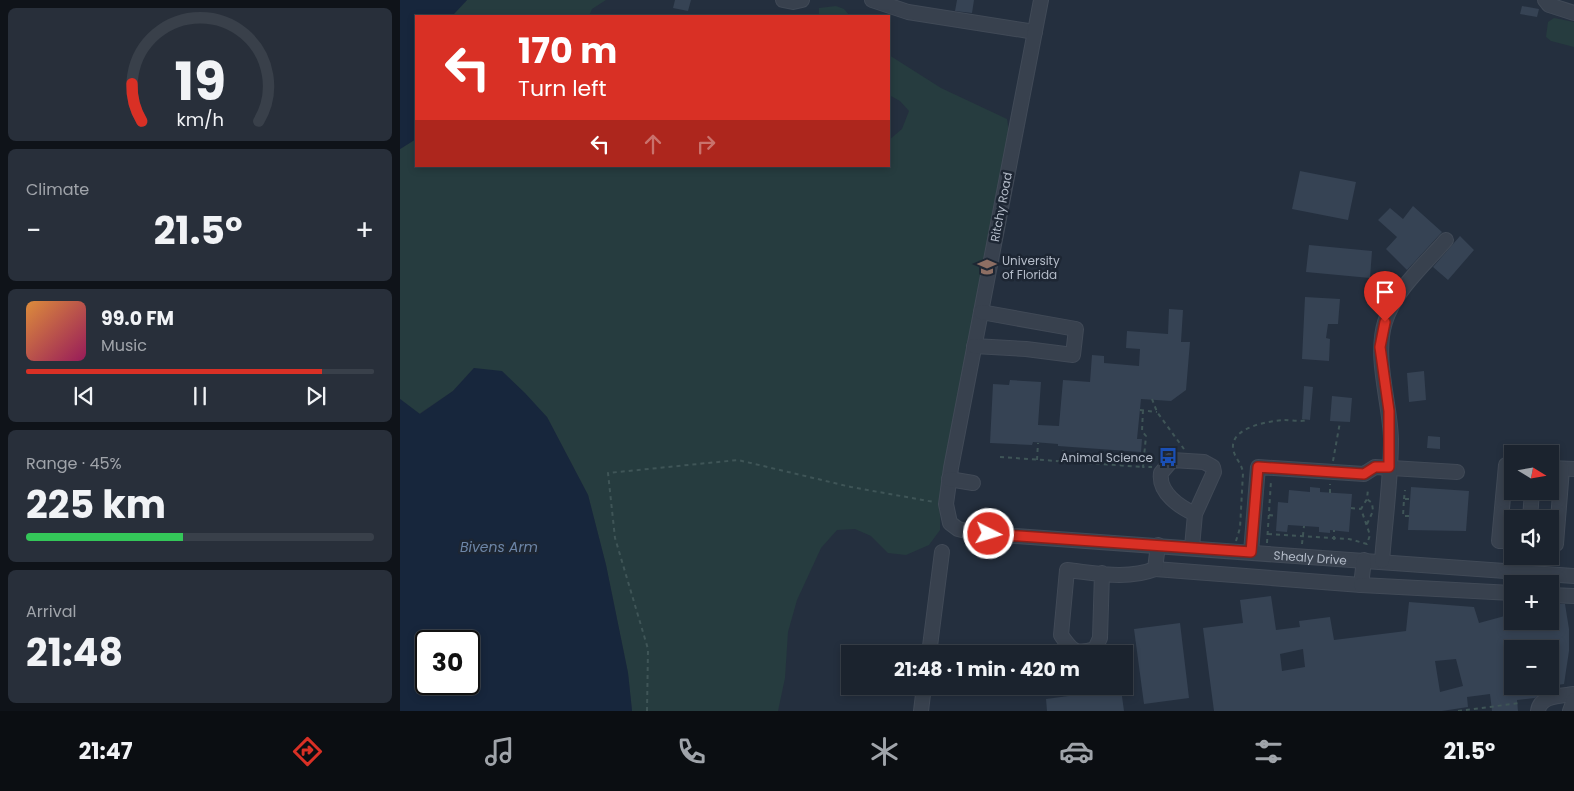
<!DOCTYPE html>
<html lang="en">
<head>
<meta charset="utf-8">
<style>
  :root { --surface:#1b232e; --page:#282f3a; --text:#f1f3f6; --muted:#a0a4aa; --line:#39404a; --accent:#d93025 }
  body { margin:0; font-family:Poppins,sans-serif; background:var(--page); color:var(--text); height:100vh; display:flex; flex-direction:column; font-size:19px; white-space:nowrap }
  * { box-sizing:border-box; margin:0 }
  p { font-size:16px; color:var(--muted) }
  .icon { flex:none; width:28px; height:28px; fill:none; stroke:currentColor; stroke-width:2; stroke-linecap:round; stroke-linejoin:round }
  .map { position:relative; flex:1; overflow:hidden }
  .sheet { display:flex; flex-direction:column; gap:8px; padding:8px; background:#0f1319; width:400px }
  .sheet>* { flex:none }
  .banner { position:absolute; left:15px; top:15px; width:475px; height:152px; border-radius:0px; box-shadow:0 2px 8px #0003,0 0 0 1px var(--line); background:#d93025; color:#fff; overflow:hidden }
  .needle { width:32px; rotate:101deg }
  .tools { position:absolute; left:1104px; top:445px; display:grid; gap:10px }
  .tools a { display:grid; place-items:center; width:55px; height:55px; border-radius:0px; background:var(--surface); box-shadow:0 2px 8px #0003,0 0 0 1px var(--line); font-size:25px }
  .speed { position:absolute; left:15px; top:630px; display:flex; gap:10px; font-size:25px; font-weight:700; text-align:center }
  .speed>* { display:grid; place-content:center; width:65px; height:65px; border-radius:50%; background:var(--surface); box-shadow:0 2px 8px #0003,0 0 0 1px var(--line); line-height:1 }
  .speed .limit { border:2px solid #111; border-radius:8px; background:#fff; color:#111 }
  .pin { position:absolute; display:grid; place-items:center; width:42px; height:42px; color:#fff; margin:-51px -21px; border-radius:50% 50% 50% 0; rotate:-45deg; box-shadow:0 0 5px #0007 }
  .pin .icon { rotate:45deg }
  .me { position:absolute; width:55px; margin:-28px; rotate:95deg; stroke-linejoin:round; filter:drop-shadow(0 0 4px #0008) }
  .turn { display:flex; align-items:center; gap:18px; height:105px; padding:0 20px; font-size:22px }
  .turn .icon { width:65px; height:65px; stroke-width:2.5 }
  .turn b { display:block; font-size:35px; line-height:42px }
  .lanes { display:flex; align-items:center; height:48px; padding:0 20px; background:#0003; justify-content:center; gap:25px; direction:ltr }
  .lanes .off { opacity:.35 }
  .big { font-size:38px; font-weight:700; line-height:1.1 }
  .sheet .widget { flex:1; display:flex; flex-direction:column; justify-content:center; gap:8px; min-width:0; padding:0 18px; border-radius:8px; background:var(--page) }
  .sheet .dial { align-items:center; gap:0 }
  .dial svg { height:130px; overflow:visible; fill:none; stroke:var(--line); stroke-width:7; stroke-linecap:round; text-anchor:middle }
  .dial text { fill:var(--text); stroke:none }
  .song { display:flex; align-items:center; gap:15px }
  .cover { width:60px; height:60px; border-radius:8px; background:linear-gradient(135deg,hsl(30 70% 55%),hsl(330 70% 35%)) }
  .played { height:5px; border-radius:2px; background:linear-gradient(90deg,var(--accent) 85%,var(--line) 85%) }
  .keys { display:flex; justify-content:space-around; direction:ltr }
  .heat { display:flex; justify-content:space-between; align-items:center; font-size:28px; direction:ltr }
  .charge { height:8px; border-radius:4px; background:linear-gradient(90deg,#34c759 45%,var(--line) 0) }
  .trip { position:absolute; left:441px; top:645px; width:292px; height:50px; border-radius:0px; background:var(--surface); box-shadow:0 2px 8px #0003,0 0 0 1px var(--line); font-weight:700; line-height:50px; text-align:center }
  .menu { display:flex; height:80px; justify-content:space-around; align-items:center; background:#0b0e12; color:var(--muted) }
  .menu .icon { width:35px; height:35px }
  .menu .selected { color:var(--accent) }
  .menu b { font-size:22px; color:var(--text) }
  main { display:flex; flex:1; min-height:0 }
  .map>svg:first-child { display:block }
  .green { fill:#263c3f }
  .water { fill:#17263c; fill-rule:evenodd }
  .building { fill:#364354; fill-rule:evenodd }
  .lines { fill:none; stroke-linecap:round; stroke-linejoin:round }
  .minor-casing { stroke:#414a57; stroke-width:16 }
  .path { stroke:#3f5557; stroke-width:2; stroke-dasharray:4 4; stroke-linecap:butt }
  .minor { stroke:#38414e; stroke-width:14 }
  .route-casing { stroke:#8d1f18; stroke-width:12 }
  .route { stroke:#d93025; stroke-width:9 }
  .labels { text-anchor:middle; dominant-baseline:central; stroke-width:5; stroke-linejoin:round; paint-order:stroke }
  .street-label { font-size:12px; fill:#b4bcc9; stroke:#1d2633 }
  .poi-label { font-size:12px; fill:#b4bcc9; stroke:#1d2633; text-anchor:start }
  .water-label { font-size:14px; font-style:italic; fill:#6d86a8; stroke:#1d2633 }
</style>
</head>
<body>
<main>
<section class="sheet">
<div class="widget dial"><svg viewBox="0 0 100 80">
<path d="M14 69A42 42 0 1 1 86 69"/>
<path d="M14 69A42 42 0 0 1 8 46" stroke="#d93025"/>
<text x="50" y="56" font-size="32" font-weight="700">19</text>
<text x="50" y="72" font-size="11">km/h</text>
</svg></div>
<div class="widget"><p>Climate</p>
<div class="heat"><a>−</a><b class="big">21.5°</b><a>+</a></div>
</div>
<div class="widget">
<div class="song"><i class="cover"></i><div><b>99.0 FM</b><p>Music</p></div></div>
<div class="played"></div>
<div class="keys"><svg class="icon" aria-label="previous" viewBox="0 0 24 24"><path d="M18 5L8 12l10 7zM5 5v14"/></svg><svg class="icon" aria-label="pause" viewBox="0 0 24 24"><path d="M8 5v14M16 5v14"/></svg><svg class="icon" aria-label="next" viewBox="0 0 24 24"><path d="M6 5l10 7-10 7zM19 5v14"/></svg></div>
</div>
<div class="widget"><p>Range · 45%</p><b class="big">225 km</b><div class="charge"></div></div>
<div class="widget"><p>Arrival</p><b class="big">21:48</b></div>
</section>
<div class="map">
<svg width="1174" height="711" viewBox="0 0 1174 711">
  <rect width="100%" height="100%" fill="#242f3e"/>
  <path class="green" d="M67 0H206L192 9 189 16H52Z
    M436 6 444 9 450 16H419V8Z
    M1154 18 1174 22V47L1151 41 1146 37 1148 22Z
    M489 55 541 88 607 119 609 132 541 487 540 530 529 545 506 555 488 553 471 536 455 529 437 530 421 548 397 600 388 632 385 678 378 711H232L228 673 206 565 188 495 147 417 74 368 53 391 19 414 0 399V149L16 139V166H489V140L502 129 509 111 500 101 489 95Z"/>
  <path class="water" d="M0 0H67L52 16H16V139L0 149Z
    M74 368 102 371 125 393 147 417 188 495 206 565 228 673 232 711H0V399L20 414 53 391ZM26 641H69V684H26Z"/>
  <path class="building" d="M275 0H291L288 11 273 8Z
    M557 0H574L572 13 555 11Z
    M1122 6 1139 9 1137 17 1120 14Z
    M900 171 956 182 948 220 892 209Z
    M1013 206 1042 232 1007 270 986 249 997 237 978 220 990 208 1003 219Z
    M1060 236 1074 250 1048 280 1033 267Z
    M909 245 972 251 970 278 906 272Z
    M905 297 940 299 938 324H928L926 338 930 339 929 361 902 359Z
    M769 309 783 310 781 342H790L786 390 771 401 741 399 737 439H742L741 452 658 446V444L633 442 632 445 590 443 593 384 609 385 610 380 641 382 638 425 659 426 663 380 690 382 692 355 704 356V363L739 366 740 349 726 348 727 331 768 334Z
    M1024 371 1026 400 1009 402 1007 373Z
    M904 386 913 387 910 420 902 419Z
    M932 396 952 398 950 422 930 421Z
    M1028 436 1040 437V449L1027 448Z
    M910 487 920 488V492L952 494 949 532 930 530V533L919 532V527L888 525 887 532 876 531 878 502 888 503 889 490 910 492Z
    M1011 487 1069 491 1066 531 1008 530Z
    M871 596 876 630 900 627 899 621 930 617 934 640 1006 631 1009 602 1074 607 1079 623 1112 614V621H1150V604H1165L1169 629V651L1164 684 1150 686V649H1112V686L1156 687 1144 691 1135 698 1117 700 1118 711H1092L1090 694 1067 697 1068 707 1042 711H814L803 628 843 623 840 600ZM903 649 905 667 882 671 880 654ZM1056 659 1063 686 1040 692 1035 661Z
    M780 623 789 698 744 704 734 629Z
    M721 689 724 711H647L646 699Z"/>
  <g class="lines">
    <g class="minor-casing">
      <g id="minor">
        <path d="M383 0 393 2 402 0"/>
        <path d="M472 0 508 12 635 32"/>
        <path id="s1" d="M641 0 551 468 546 504 550 523 558 529 574 533 1174 576"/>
        <path d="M1145 0 1149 5 1174 13"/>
        <path d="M574 346 626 349 673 355 676 329 581 312"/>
        <path d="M1112 465H1106L1099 541H1112"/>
        <path d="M1150 468 1174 469"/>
        <path d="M549 479 573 483"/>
        <path d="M1130 519 1132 491"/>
        <path d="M1150 544H1156L1162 469"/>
        <path d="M792 547 795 514 814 472 813 467 804 462 772 460 761 473C758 493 780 507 795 514"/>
        <path d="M851 552 858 467 964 474 975 467 1057 472"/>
        <path d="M982 561C985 521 991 480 991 439 990 402 974 358 985 322 995 290 1024 265 1046 240"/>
        <path d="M755 569 961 585 964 560"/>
        <path d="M702 573 700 638 695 649C675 655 672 651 661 635L667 570C696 573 727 580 755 569L758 545"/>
        <path d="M961 585 1112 593"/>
        <path d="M1150 595 1174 596"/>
        <path d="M529 654 542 552"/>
        <path d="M521 711 524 686"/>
        <path d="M1138 711C1140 695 1161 696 1174 694"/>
        <path d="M1170 711 1174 700"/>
      </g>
    </g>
    <path class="path" d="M752 399 757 412 784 449
      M740 410 757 412
      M743 410 742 431 746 436 743 467H752
      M600 457 743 467
      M637 460 638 443
      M933 461 940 422
      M662 462 664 447
      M930 493V484
      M1004 499 1005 490
      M951 508 961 509
      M869 515 877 516
      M1009 516H1003L1004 499H1010
      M967 524 973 511 972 503 967 499
      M868 534 949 539 967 544 970 535 961 509 967 499 968 489
      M934 540V530
      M836 541 840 528 843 473C842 463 834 458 833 448 831 427 869 421 884 420 891 420 901 422 906 420
      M867 543 871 481
      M902 544 904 526
      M247 711 248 649 215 538 208 473 338 460 451 487 534 502
      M1058 711 1120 703"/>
    <use href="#minor" class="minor"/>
  </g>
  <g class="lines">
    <g class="route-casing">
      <path id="route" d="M589 534 851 552 858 467 964 474 975 467H989V411L980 347 985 322"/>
    </g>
    <use href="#route" class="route"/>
  </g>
  <defs>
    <g id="university-bare" transform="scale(1.5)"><path d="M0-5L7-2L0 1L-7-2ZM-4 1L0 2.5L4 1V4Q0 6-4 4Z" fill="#8d6e63" stroke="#1d2633" stroke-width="2.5" paint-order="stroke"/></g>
    <g id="bus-bare" transform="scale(1.5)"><path d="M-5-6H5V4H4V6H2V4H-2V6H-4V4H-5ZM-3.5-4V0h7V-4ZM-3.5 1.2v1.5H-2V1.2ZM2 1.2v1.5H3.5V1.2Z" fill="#1a4fb4" stroke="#1d2633" stroke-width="2.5" paint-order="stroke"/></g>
  </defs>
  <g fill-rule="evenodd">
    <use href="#university-bare" x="587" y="267"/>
    <use href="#bus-bare" x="768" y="457"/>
  </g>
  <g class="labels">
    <g class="street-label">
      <text transform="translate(601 207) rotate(-79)">Ritchy Road</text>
      <text stroke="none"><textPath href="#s1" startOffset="896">Shealy Drive</textPath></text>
    </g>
    <g class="poi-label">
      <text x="602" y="260">University<tspan x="602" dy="14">of Florida</tspan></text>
      <text x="753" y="457" text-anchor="end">Animal Science</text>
    </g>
    <g class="water-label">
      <text x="99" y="547">Bivens Arm</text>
    </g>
  </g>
</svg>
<div class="tools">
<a><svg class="needle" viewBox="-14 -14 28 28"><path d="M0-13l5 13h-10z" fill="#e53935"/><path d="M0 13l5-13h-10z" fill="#a0a4aa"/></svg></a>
<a><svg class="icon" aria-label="sound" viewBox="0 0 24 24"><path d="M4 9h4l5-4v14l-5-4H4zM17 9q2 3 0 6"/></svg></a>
<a>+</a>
<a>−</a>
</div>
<div class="speed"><div class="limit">30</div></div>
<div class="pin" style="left:985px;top:322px;background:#d93025"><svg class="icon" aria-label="arrive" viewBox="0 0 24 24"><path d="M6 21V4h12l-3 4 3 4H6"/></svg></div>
<svg class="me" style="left:589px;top:534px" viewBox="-20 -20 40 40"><circle r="17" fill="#d93025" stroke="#fff" stroke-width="3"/><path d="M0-11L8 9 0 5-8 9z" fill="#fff"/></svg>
<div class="trip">21:48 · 1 min · 420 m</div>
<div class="banner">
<div class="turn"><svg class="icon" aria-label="left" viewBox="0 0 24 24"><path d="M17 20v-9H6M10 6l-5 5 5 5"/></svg><div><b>170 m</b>Turn left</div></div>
<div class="lanes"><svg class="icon" aria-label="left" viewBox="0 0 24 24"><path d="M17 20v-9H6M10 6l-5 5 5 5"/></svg><svg class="icon off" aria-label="ahead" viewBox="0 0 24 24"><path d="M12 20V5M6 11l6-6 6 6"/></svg><svg class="icon off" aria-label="right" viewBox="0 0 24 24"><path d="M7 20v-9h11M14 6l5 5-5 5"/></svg></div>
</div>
</div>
</main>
<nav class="menu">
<b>21:47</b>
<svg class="icon selected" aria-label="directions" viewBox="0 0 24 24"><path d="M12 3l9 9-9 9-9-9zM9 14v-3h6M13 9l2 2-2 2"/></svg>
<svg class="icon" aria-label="music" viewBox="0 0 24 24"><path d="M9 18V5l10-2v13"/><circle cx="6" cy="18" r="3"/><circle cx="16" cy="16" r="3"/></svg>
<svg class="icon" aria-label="phone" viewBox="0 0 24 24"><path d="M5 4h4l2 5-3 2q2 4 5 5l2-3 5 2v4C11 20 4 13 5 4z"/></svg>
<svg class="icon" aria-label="climate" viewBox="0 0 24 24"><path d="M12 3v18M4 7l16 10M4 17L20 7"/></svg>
<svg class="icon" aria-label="car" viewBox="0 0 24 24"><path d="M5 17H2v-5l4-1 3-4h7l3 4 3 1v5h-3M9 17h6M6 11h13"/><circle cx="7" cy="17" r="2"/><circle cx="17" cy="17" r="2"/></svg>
<svg class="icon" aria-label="filters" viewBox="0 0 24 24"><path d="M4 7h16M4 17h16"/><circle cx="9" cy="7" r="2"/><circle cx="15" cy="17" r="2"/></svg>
<b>21.5°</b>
</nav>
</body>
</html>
